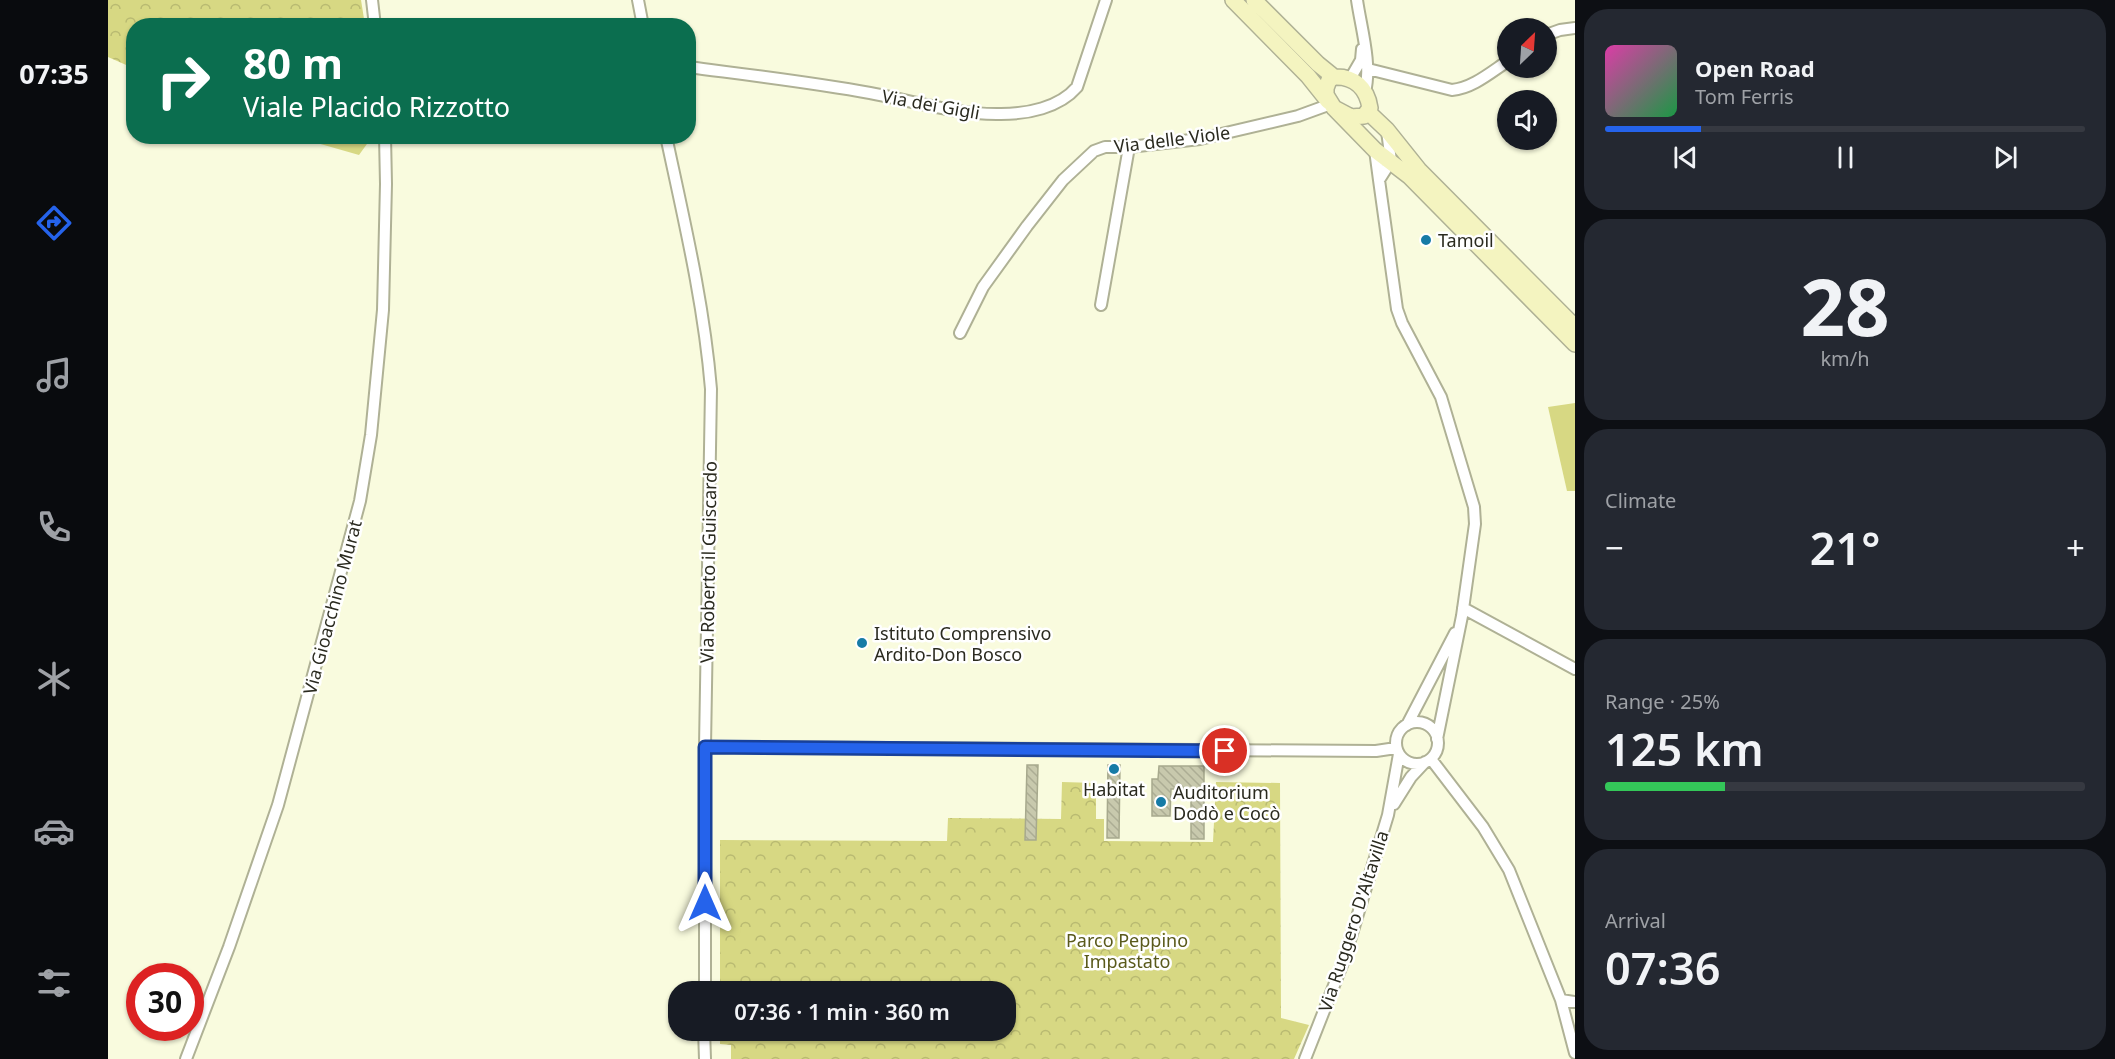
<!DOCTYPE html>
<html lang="en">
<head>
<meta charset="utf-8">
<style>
  :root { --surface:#171b24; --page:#242831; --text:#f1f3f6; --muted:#9ea1a6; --line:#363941; --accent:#2563eb }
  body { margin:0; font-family:"Noto Sans",sans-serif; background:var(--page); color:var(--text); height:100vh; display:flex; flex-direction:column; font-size:22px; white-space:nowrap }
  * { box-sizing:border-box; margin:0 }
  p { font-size:20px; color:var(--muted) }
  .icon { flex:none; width:33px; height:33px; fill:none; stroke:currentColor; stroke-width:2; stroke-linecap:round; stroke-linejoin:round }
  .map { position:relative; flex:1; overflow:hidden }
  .side { display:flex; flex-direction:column; gap:9px; padding:9px; background:#0d0f14; width:540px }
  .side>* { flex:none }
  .banner { position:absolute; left:18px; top:18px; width:570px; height:126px; border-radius:24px; box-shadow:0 2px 4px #0004; background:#0b6e4f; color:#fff; overflow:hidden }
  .needle { width:39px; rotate:25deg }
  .fabs { position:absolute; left:1389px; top:18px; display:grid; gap:12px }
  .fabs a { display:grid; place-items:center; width:60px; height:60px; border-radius:50%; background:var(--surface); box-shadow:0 2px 4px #0004; font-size:30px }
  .speed { position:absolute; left:18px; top:963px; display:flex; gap:12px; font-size:30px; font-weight:700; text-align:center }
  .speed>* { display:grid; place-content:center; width:78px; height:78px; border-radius:50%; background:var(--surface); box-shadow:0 2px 4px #0004; line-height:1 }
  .speed .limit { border:9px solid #d22; background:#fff; color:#111 }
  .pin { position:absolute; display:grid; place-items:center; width:51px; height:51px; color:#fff; margin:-26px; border:3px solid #fff; border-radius:50%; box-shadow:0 2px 6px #0007 }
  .me { position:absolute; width:66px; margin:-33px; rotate:0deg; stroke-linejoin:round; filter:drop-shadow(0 0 4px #0008) }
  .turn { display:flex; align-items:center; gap:21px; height:126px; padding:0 18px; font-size:27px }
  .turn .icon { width:78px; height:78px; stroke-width:2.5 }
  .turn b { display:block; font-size:42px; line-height:51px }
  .big { font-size:45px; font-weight:600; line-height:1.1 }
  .side .tile { flex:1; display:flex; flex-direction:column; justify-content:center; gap:9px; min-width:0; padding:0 21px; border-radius:24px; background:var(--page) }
  .side .dial { align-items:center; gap:0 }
  .dial b { font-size:78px; line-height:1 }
  .song { display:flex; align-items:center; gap:18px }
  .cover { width:72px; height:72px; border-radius:9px; background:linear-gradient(135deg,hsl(320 70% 55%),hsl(140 70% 35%)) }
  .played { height:6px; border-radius:3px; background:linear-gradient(90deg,var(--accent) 20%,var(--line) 20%) }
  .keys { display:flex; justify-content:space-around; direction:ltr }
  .heat { display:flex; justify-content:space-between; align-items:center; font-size:33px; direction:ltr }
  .charge { height:9px; border-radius:4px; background:linear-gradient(90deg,#34c759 25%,var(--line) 0) }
  .trip { position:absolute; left:560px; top:981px; width:348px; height:60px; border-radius:24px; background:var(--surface); box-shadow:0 2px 4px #0004; font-weight:600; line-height:60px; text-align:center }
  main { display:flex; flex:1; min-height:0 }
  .tab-bar { display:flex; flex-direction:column; width:108px; justify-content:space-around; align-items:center; background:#090b0e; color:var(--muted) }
  .tab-bar .icon { width:42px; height:42px }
  .tab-bar .current { color:var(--accent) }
  .tab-bar b { font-size:27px; color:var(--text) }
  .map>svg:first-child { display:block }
  .grass { fill:#d7d883 }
  .park { fill:url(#park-crowns) }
  .building { fill:url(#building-back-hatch); stroke:#a7a98d; stroke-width:1.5 }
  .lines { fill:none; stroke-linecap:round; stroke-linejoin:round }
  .street-casing { stroke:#afb195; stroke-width:14 }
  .secondary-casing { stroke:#afb195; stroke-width:18 }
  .street { stroke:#fff; stroke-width:10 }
  .secondary { stroke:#f4f4c0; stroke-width:15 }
  .route-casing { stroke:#184099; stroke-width:15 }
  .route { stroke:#2563eb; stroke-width:10 }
  .poi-dot { fill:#167ba6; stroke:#fff; stroke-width:2 }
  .labels { text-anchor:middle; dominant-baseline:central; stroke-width:5; stroke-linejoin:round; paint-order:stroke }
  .street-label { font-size:18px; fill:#2a2a1f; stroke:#fff }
  .poi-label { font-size:18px; fill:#2a2a1f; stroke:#fff; text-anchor:start }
  .park-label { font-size:18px; fill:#5a5a1b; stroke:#fff }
</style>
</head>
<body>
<main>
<nav class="tab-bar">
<b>07:35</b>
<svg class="icon current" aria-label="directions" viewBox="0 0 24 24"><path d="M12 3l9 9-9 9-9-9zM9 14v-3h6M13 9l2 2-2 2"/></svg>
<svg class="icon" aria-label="music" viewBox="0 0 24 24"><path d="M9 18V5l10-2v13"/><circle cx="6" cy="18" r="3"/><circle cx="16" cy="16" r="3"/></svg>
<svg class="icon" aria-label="phone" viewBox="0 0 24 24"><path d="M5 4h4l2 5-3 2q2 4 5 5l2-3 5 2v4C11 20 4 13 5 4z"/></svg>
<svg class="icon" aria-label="climate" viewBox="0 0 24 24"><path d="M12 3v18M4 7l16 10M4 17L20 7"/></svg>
<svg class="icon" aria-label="car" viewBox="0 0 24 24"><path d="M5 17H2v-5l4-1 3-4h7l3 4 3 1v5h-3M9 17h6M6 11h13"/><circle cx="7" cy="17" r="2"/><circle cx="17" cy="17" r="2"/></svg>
<svg class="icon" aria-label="filters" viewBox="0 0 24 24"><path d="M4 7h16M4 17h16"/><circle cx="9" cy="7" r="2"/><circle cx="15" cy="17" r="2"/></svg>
</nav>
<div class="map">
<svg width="1467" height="1059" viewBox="0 0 1467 1059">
  <defs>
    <pattern id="park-crowns" width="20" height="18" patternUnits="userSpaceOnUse" patternTransform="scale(1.5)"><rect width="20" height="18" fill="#d7d883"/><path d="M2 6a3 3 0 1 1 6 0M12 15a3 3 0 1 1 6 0" fill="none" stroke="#b9ba71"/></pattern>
    <pattern id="building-back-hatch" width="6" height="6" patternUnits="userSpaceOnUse" patternTransform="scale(1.5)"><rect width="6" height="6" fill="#c8c9ad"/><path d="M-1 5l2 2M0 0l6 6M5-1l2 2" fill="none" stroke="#acad94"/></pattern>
  </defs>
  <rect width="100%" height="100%" fill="#f9fbde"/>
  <path class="grass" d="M1467 403V491H1459L1440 407Z"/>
  <path class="park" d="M0 0H253L257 25 26 26 25 68 0 57Z
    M188 137 264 136V137L251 155Z
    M954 782 988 783V819H996V841L1105 842 1108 782 1172 783 1173 1018 1201 1025 1186 1059H623V1045L612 1044V1030H897V992L612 991V840L839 841 840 818 953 819Z"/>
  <path class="building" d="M919 765H930L928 840H917Z
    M1000 765H1012L1011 838H999Z
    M1051 766H1096V839H1083V789H1063L1062 816H1044V779H1050Z"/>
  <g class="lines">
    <g class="street-casing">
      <path id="street" d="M264 0 267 26
        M530 0 535 26
        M1249 0C1253 28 1264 64 1257 92
        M1438 35 1452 30 1467 28
        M580 67C641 75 702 82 762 93 804 101 850 115 893 114 919 114 951 108 969 87L998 0
        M1260 69 1344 90C1365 88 1383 72 1400 61
        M1242 79 1253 60 1254 49
        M558 136C576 220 596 304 603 389L597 747V992
        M1267 150 1271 180 1283 161 1279 131
        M1271 180 1289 309 1294 323 1333 397 1366 507 1367 524 1354 616 1329 739
        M993 305 1021 147
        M852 333 875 287 919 226 955 180 986 151 997 147H1021L1092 139 1190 116 1223 104
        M1355 608 1467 669
        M1288 743a21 21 0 1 1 42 0a21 21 0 1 1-42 0Z
        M1299 725 1347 633
        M597 747 1268 751 1288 748
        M1323 759 1375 827 1401 870 1453 1000 1467 1053
        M1286 804 1303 777 1317 762
        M1453 1000 1467 1002
        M596 1030 597 1059
        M78 1059 121 947 170 805 252 501 263 435 275 310 278 184 277 136
        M1197 1059 1236 960 1280 815 1291 754"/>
    </g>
    <g class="secondary-casing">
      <path id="secondary" d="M1125 0 1200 76 1220 101
        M1146 0 1210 64 1226 77
        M1226 108 1243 117 1256 116 1262 108C1259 88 1246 76 1226 77L1221 80 1218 88V95L1226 108 1267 150 1301 176 1467 344
        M1260 112 1279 130 1311 170 1467 327"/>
    </g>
    <use href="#street" class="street"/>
    <use href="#secondary" class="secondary"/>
  </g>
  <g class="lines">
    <g class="route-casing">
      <path id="route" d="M597 903V747L1117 751"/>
    </g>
    <use href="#route" class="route"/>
  </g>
  <g class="poi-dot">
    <circle cx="1318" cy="240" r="6"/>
    <circle cx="754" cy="643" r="6"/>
    <circle cx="1006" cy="769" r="6"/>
    <circle cx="1053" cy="802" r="6"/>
  </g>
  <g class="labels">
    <g class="street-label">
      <text transform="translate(823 104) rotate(10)">Via dei Gigli</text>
      <text transform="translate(1064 139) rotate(-7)">Via delle Viole</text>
      <text transform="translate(600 562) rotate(-89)">Via Roberto il Guiscardo</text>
      <text transform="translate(224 607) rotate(-75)">Via Gioacchino Murat</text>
      <text transform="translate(1245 921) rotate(-72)">Via Ruggero D'Altavilla</text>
    </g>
    <g class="poi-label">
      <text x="1330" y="240">Tamoil</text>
      <text x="766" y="633">Istituto Comprensivo<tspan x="766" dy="21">Ardito-Don Bosco</tspan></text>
      <text x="1006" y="789" text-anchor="middle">Habitat</text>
      <text x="1065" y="792">Auditorium<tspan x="1065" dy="21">Dodò e Cocò</tspan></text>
    </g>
    <g class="park-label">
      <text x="1019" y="940">Parco Peppino<tspan x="1019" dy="21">Impastato</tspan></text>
    </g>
  </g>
</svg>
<div class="fabs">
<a><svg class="needle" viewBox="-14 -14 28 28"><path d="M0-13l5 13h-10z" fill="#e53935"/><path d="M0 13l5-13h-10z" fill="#9ea1a6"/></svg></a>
<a><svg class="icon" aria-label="sound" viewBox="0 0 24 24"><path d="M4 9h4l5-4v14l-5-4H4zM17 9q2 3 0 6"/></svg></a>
</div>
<div class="speed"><div class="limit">30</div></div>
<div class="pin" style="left:1117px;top:751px;background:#d93025"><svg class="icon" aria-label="arrive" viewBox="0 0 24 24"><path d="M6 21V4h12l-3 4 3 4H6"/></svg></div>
<svg class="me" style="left:597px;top:903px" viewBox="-20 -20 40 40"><path d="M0-17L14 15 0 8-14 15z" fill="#2563eb" stroke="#fff" stroke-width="4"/></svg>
<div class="trip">07:36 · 1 min · 360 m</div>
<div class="banner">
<div class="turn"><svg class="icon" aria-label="right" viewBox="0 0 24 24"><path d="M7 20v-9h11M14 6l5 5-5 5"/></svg><div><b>80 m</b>Viale Placido Rizzotto</div></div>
</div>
</div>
<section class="side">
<div class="tile">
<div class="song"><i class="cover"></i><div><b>Open Road</b><p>Tom Ferris</p></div></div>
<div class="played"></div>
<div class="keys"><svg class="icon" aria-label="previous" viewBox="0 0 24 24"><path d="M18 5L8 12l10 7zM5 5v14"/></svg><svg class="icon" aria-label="pause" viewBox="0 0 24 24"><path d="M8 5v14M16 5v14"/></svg><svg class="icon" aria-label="next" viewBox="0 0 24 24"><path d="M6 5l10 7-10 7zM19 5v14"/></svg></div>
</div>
<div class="tile dial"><b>28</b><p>km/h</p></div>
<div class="tile"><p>Climate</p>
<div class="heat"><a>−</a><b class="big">21°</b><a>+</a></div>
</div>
<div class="tile"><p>Range · 25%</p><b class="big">125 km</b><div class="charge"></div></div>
<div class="tile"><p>Arrival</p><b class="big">07:36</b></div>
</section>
</main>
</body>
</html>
